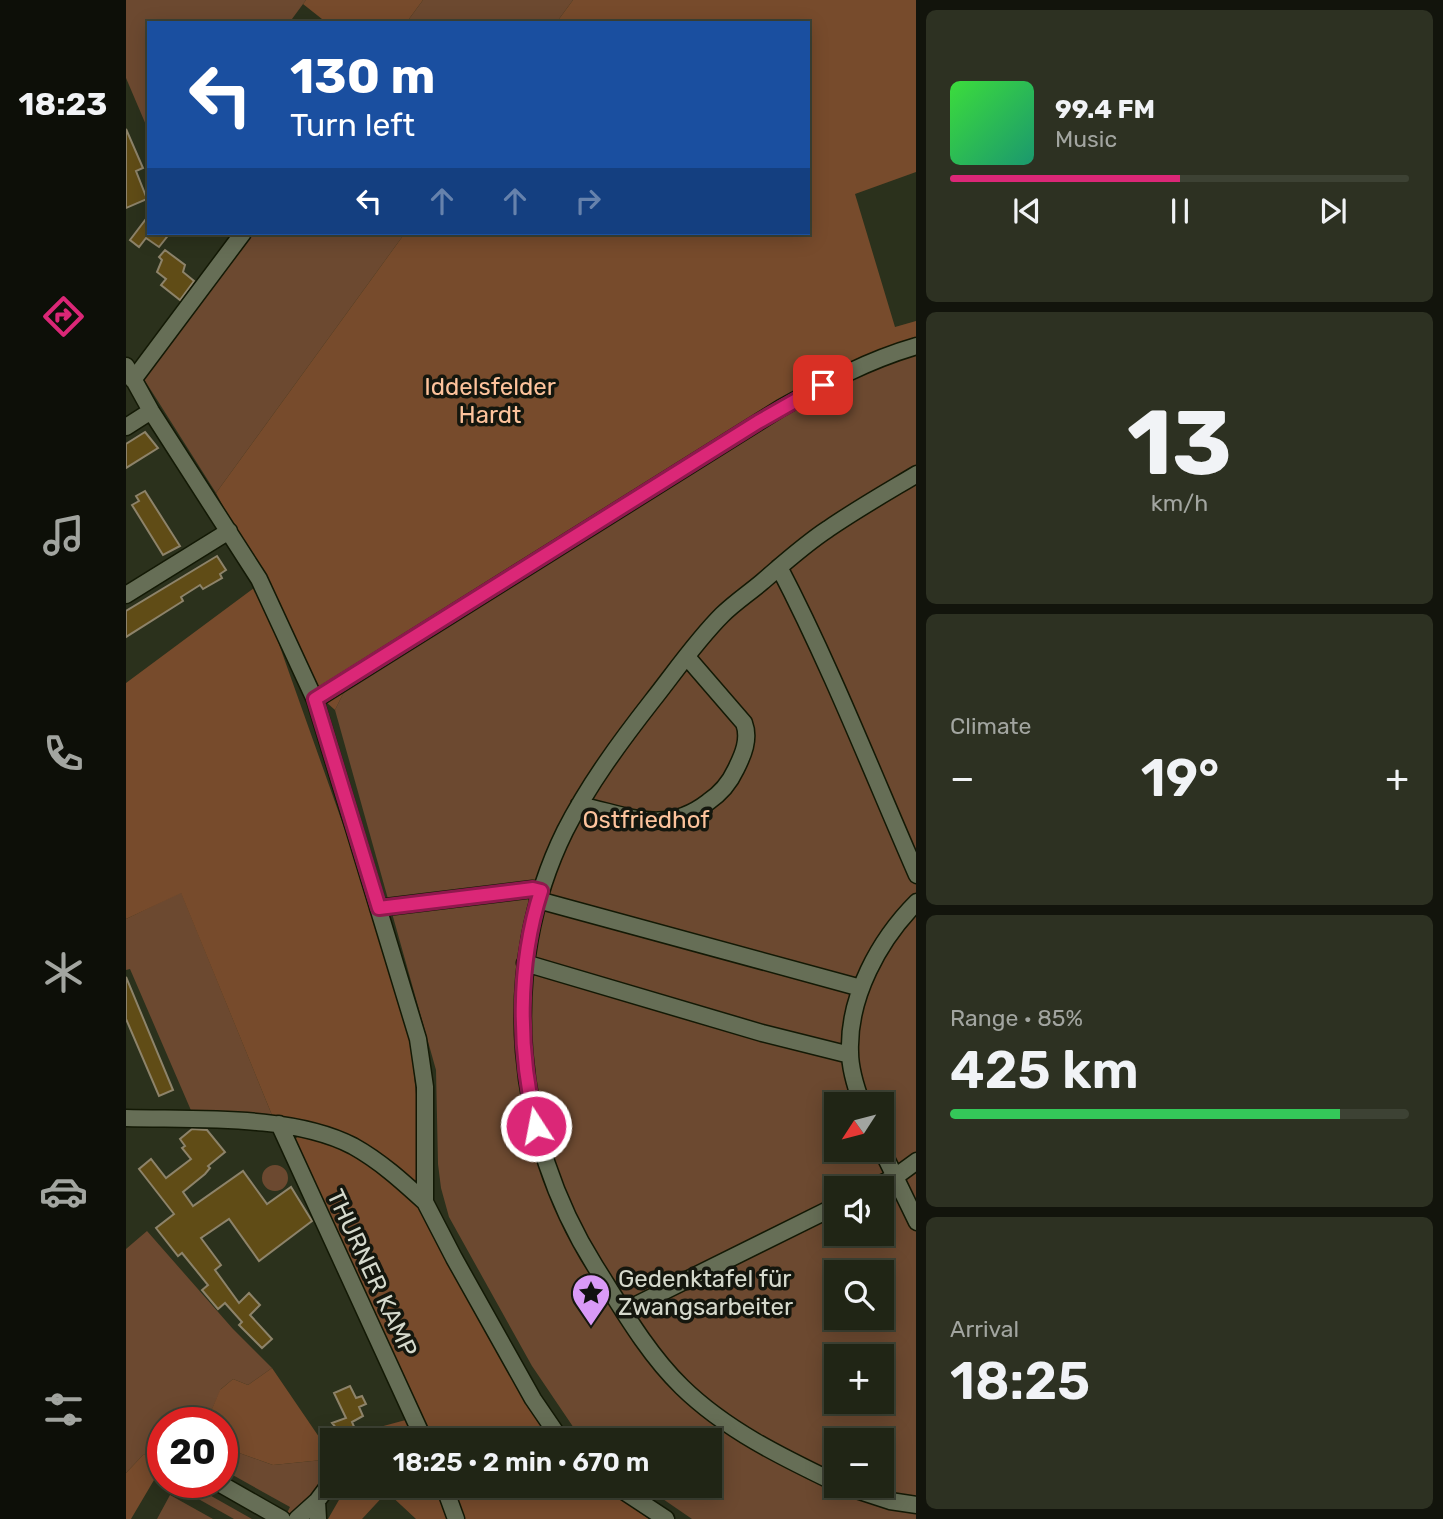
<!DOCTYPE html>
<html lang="en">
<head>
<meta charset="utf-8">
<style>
  :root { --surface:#202515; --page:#2d3122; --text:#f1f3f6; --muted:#a2a5a0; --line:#3d4234; --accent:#db2777 }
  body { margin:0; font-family:Rubik,sans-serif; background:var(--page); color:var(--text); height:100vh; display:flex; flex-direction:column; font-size:26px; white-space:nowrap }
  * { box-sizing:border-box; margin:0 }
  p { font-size:23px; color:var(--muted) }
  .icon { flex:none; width:38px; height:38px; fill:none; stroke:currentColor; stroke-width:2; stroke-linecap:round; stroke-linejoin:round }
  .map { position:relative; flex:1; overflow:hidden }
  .drawer { display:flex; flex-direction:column; gap:10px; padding:10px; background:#12140c; width:527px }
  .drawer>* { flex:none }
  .banner { position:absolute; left:21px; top:21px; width:663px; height:214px; border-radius:0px; box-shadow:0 4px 18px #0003,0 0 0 2px var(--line); background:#1a4fa0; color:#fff; overflow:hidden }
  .needle { width:46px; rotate:234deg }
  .buttons { position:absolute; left:698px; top:1092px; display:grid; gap:14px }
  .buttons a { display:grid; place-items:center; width:70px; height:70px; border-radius:0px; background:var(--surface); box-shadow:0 4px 18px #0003,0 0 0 2px var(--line); font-size:35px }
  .speed { position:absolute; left:21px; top:1407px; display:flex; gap:14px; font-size:35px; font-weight:700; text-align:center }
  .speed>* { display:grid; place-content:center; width:91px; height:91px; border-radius:50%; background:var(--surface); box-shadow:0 4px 18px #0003,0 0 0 2px var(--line); line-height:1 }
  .speed .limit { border:10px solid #d22; background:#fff; color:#111 }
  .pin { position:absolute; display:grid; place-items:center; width:60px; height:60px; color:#fff; margin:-30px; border-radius:14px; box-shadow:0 4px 10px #0006 }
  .me { position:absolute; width:77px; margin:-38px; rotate:349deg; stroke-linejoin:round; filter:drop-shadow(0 0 5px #0008) }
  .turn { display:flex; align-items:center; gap:24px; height:147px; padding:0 28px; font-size:32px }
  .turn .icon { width:91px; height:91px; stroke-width:2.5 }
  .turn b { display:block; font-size:49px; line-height:60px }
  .lanes { display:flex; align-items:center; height:66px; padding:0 28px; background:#0003; justify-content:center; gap:35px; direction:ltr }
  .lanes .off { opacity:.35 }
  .big { font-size:52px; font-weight:600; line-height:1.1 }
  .drawer .tile { flex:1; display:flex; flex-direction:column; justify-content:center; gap:10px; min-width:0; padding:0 24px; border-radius:10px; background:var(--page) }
  .drawer .dial { align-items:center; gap:0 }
  .dial b { font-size:91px; line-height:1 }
  .song { display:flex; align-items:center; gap:21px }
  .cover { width:84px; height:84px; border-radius:10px; background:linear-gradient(135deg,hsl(120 70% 55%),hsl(160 70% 35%)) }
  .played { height:7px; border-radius:4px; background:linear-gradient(90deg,var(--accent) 50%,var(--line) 50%) }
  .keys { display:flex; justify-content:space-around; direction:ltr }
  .heat { display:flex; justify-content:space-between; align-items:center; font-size:38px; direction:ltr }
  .charge { height:10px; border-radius:5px; background:linear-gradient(90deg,#34c759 85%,var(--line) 0) }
  .trip { position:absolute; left:194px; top:1428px; width:402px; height:70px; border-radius:0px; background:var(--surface); box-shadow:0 4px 18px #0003,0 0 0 2px var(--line); font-weight:600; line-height:70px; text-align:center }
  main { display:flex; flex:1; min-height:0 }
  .tabs { display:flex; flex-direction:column; width:126px; justify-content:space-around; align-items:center; background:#0d0f08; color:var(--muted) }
  .tabs .icon { width:49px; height:49px }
  .tabs .on { color:var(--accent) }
  .tabs b { font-size:32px; color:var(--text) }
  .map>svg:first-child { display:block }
  .green { fill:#6c4930; fill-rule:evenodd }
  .forest { fill:#774b2c }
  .building { fill:#604c16; stroke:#8d836a; stroke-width:2 }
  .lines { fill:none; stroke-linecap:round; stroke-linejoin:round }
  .minor-casing { stroke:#131905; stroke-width:19 }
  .minor { stroke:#666e56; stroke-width:16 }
  .route-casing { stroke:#8e194d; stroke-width:18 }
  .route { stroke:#db2777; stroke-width:12 }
  .labels { text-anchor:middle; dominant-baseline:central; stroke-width:7; stroke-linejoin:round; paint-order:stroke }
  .park-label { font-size:24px; fill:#fdc39c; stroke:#15170e }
  .street-label { font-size:24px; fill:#d5d9cc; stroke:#15170e }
  .poi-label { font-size:24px; fill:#d5d9cc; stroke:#15170e; text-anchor:start }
</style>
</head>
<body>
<main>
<nav class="tabs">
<b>18:23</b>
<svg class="icon on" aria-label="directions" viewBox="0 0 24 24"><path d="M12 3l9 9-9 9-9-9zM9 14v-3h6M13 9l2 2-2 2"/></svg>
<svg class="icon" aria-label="music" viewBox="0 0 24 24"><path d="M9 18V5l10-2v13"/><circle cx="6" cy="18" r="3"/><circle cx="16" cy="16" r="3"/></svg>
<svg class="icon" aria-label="phone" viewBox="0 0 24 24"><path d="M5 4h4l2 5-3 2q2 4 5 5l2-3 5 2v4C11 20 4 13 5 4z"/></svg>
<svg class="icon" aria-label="climate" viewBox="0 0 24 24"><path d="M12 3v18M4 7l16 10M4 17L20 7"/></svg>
<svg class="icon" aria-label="car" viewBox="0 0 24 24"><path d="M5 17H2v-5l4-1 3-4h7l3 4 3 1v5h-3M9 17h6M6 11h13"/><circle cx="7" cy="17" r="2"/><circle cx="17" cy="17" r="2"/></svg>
<svg class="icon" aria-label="filters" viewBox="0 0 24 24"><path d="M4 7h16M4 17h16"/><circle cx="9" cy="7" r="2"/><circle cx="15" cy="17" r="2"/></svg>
</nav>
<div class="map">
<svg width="791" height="1519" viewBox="0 0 791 1519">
  <rect width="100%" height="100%" fill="#2b311c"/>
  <path class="green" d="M0 0H180L163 23H23V132L0 78Z
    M297 0H447L430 23H280Z
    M124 233H279L90 493 16 376Z
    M790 353V1519H566L518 1486H584V1440H456L406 1366 323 1217 315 1188 312 1164 310 1070 209 710 220 688 633 431 750 366ZM710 1104H756V1150H710ZM710 1188H756V1234H710ZM710 1272H756V1318H710ZM710 1356H756V1402H710ZM710 1440H756V1486H710Z
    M55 892 148 1120 67 1115 4 969 0 970V919Z
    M136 1178a13 13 0 1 1 26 0a13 13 0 1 1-26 0Z
    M21 1231 107 1329 146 1368 122 1385 107 1379 95 1389 80 1423H37V1452L17 1455 0 1473V1249Z
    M102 1449 147 1465 206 1459V1474L180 1507 163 1516 160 1515 164 1507 96 1469V1451Z
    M74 1482 71 1488 126 1519H108L44 1483Z
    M44 1495 87 1519H31Z"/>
  <path class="forest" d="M180 0H297L280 23H201L177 4Z
    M447 0H790V172L729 194 769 327 790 321V353L750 366 633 431 220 688 209 710 191 694 137 581 90 493 279 233H682V23H430Z
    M132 585 247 909 284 1035 292 1114 291 1183 237 1146 148 1120 55 893 0 919V683Z
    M173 1135 216 1146 281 1192 298 1215 429 1440H302L166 1143Z
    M146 1368 206 1456V1459L147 1465 102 1449 96 1451V1423H80L94 1390 107 1379 122 1385Z
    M287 1418 296 1440H245L250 1428Z
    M37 1452V1476L28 1480 5 1519H0V1473L17 1455Z
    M221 1486H315L326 1519H290L261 1492 236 1519H202Z
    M323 1486H476L523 1519H334Z"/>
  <path class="building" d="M0 129 17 168 10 171 21 199 0 208Z
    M23 215V233H44L33 247 20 238 13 247 4 240Z
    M39 250 59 265 57 272 68 281 54 300 35 285 40 279 31 272 36 260 33 257Z
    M19 432 32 448 0 468V444Z
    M19 491 54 546 37 555 6 505 13 501 10 496Z
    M91 556 100 570 94 574 96 578 77 589 74 585 55 597 57 601 0 637V611Z
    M0 977 47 1090 33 1096 0 1019Z
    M66 1129 81 1130 99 1152 82 1166 84 1168 79 1174 57 1192 67 1206 117 1171 141 1204 165 1187 186 1221 133 1261 103 1219 75 1238 95 1265 89 1270 113 1303 123 1293 134 1305 124 1315 146 1339 136 1348 113 1325 116 1322 99 1303 92 1309 76 1290 82 1285 56 1253 52 1256 30 1228 48 1214 13 1169 25 1159 40 1178 65 1159 56 1148 59 1146 54 1139Z
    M224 1386 230 1398 236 1396 240 1404 233 1407 237 1416 226 1422 229 1429 216 1435 206 1423 220 1418 208 1393Z"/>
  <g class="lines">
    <g class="minor-casing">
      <path id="minor" d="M0 366 25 411 133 579 189 700 292 1039 299 1087V1202L328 1258 407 1399 435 1440
        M7 380 117 233
        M0 427 25 411
        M653 567C705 667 746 772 791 875
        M0 595 103 531
        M189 700 655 408C698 384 742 360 791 346
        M453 805C502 815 538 836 582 802 594 794 604 782 610 769 617 755 624 739 618 723L561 657
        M412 900 735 988
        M252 908 407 889 415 891
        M399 963 636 1033 724 1055
        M736 1104C730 1088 724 1069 724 1052 722 997 753 940 791 902
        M0 1118C68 1120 166 1114 227 1146 254 1161 276 1181 299 1202
        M153 1124 298 1440
        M756 1150 791 1222
        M746 1188 769 1177 791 1161
        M498 1311 710 1206
        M91 1482 156 1519
        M710 1483C656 1457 600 1430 556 1387 521 1353 495 1307 469 1266 388 1137 371 969 439 831 463 784 494 742 526 701 549 672 570 641 596 615 608 603 623 593 636 582 657 564 679 544 702 529 731 509 761 492 791 474
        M318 1486 330 1519
        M490 1486 540 1519
        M718 1486 764 1501 791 1505
        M171 1519 191 1501
        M192 1519 191 1501 206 1481"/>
    </g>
    <use href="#minor" class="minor"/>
  </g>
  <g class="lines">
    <g class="route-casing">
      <path id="route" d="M410 1126C392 1049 391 966 415 891L407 889 253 908 189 699 632 422 697 385"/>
    </g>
    <use href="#route" class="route"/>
  </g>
  <defs>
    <g id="sight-pin" transform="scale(2.0125)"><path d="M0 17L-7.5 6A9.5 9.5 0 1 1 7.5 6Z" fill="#d99af7" stroke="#15170e"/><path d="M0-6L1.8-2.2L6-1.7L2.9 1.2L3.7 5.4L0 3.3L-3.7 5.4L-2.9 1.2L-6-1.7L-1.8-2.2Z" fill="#111"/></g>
  </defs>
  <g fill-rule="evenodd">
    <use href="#sight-pin" x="465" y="1293"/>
  </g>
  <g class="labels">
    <g class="park-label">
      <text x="364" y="387">Iddelsfelder<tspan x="364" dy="28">Hardt</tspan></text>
      <text x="520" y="820">Ostfriedhof</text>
    </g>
    <g class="street-label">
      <text transform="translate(246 1273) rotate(65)">THURNER KAMP</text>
    </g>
    <g class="poi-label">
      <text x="492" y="1279">Gedenktafel für<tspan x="492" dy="28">Zwangsarbeiter</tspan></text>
    </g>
  </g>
</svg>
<div class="buttons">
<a><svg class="needle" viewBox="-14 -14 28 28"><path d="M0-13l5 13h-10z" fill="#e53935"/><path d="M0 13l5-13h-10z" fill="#a2a5a0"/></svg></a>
<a><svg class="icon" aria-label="sound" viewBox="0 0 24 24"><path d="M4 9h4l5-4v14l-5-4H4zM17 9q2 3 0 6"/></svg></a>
<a><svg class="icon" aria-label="search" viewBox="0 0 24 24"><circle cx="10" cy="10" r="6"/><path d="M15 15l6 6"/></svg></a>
<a>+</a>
<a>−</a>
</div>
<div class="speed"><div class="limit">20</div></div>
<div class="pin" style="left:697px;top:385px;background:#d93025"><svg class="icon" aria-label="arrive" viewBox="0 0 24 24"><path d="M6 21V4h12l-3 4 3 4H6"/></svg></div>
<svg class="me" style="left:410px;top:1126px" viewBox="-20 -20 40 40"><circle r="17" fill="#db2777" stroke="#fff" stroke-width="3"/><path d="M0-11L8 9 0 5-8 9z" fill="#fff"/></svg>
<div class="trip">18:25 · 2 min · 670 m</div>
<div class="banner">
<div class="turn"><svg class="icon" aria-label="left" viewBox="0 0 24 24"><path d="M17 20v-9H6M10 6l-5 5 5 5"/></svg><div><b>130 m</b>Turn left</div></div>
<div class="lanes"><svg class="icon" aria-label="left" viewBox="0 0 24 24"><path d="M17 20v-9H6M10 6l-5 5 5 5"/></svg><svg class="icon off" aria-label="ahead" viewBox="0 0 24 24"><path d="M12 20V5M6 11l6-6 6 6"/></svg><svg class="icon off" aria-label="ahead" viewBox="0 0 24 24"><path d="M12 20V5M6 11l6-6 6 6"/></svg><svg class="icon off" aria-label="right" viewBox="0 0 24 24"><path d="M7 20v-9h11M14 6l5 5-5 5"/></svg></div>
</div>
</div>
<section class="drawer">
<div class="tile">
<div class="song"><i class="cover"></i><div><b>99.4 FM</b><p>Music</p></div></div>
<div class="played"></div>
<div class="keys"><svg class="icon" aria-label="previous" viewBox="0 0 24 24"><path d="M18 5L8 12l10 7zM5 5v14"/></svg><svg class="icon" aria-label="pause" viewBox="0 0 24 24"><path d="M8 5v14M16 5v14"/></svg><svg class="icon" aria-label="next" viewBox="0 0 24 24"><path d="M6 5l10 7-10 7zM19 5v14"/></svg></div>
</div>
<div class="tile dial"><b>13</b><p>km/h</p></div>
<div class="tile"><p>Climate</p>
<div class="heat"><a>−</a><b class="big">19°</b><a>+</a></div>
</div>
<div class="tile"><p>Range · 85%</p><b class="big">425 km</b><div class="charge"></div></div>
<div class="tile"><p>Arrival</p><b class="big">18:25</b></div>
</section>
</main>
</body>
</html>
